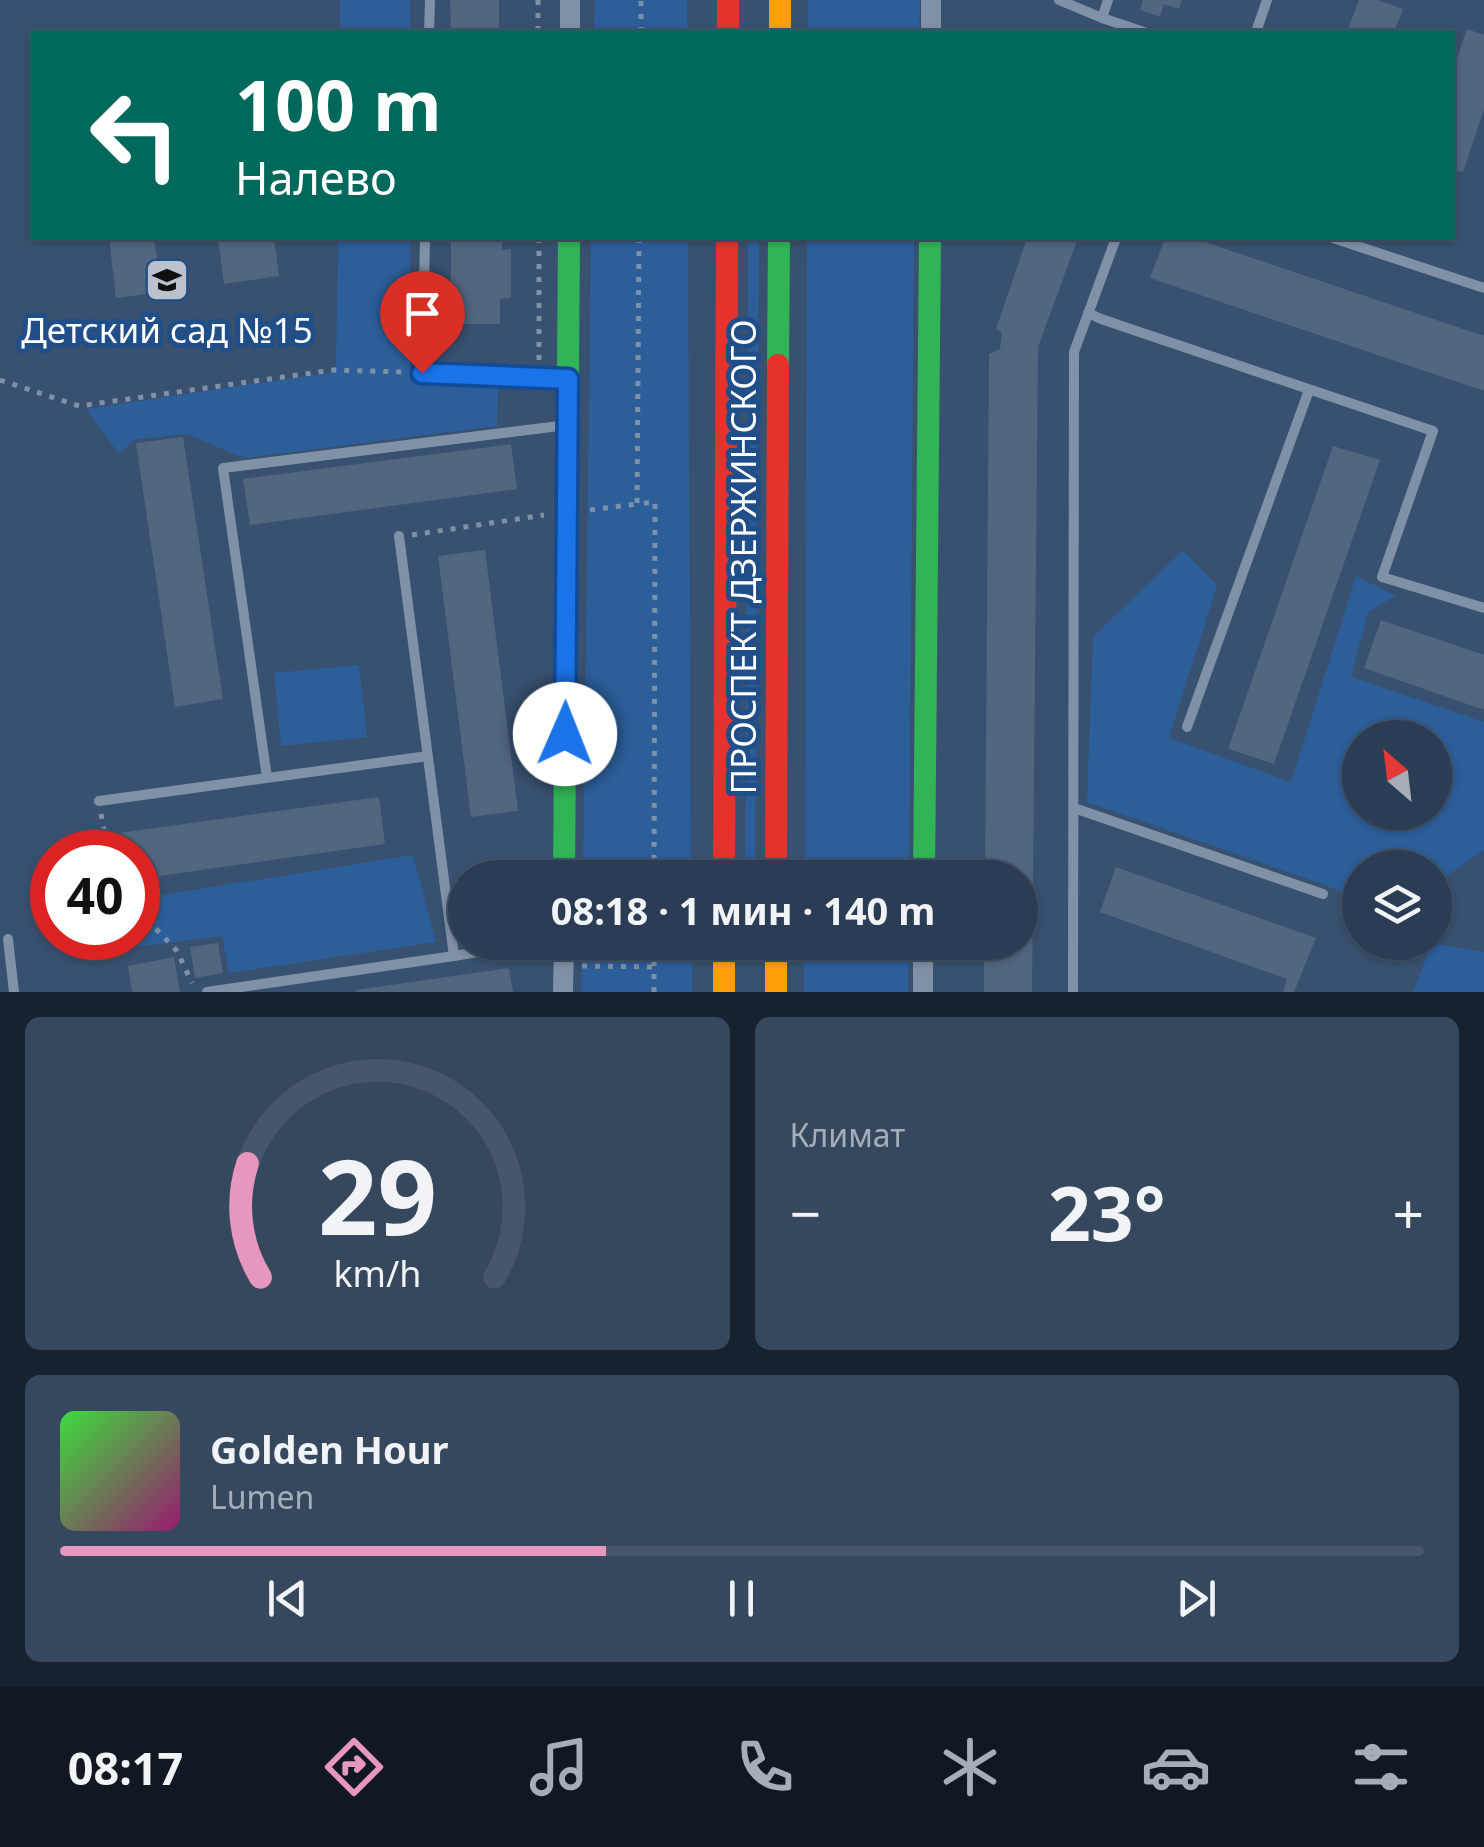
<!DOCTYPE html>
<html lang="ru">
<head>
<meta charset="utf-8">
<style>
  :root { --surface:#2a3d54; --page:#36485e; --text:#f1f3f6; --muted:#a5aeb8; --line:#46566b; --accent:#e797bd }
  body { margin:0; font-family:"Noto Sans",sans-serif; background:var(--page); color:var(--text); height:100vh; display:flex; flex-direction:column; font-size:38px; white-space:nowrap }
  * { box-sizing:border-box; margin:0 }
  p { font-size:32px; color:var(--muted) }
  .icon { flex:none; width:55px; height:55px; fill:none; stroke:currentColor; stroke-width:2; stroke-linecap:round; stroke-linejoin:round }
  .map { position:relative; height:992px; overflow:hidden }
  .drawer { display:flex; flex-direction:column; gap:25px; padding:25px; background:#17222e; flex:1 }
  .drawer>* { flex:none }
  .hud { position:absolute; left:30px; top:30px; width:1425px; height:210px; border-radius:0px; box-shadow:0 2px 8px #0004,0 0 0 2px var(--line); background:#00695c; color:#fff; overflow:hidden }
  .needle { width:65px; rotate:332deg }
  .controls { position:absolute; left:1342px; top:720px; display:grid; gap:20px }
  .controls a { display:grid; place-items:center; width:110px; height:110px; border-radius:50%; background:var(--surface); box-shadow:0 2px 8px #0004,0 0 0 2px var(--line); font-size:50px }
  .speed { position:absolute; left:30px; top:830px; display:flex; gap:20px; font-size:50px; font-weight:700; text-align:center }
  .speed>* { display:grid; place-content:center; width:130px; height:130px; border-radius:50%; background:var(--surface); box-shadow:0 2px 8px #0004,0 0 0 2px var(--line); line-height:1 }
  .speed .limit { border:15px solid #d22; background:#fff; color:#111 }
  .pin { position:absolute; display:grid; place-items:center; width:85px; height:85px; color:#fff; margin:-102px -42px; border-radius:50% 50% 50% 0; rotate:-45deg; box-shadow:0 0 10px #0007 }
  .pin .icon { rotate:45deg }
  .me { position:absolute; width:110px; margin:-55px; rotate:1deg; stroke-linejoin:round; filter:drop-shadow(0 0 8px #0008) }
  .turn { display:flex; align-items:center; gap:35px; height:210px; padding:0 40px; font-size:45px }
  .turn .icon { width:130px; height:130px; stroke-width:2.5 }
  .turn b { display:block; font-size:70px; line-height:85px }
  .big { font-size:75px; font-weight:700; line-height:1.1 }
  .drawer .tile { flex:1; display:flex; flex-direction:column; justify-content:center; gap:15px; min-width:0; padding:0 35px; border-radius:15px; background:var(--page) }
  .drawer .dial { align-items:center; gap:0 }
  .dial svg { height:260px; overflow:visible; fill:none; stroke:var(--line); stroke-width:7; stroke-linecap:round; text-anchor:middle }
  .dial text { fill:var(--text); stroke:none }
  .song { display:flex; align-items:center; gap:30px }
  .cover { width:120px; height:120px; border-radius:15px; background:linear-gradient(135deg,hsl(120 70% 55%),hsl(320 70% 35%)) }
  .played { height:10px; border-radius:5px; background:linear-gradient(90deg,var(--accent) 40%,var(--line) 40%) }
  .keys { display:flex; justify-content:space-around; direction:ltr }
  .heat { display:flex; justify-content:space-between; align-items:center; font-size:55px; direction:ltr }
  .drawer .tiles { flex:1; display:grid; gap:25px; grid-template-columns:1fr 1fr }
  .tile:last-child { grid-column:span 2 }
  .trip { position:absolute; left:448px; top:860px; width:590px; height:100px; border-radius:50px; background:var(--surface); box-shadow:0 2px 8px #0004,0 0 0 2px var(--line); font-weight:700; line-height:100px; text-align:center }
  .menu { display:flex; height:160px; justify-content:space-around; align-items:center; background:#111822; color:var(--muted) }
  .menu .icon { width:70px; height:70px }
  .menu .active { color:var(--accent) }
  .menu b { font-size:45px; color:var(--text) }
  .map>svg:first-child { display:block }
  .green { fill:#2c5e9a; fill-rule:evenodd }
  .building { fill:#51667f }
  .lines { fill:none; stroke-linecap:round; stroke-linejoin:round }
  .path { stroke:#7f91a6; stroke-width:5; stroke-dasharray:5 8; stroke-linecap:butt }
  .lane { stroke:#7f91a6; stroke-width:10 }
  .street { stroke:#7f91a6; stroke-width:20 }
  .fast { stroke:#30b455; stroke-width:22 }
  .slow { stroke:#ff9f0a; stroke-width:22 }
  .jam { stroke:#e5322d; stroke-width:22 }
  .route-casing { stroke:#114b97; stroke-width:25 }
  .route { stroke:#1a73e8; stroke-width:18 }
  .labels { text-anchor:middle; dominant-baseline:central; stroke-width:10; stroke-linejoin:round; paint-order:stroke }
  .poi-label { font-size:35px; fill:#fff; stroke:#204e88 }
  .street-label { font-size:35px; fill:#fff; stroke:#204e88 }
</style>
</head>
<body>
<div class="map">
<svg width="1484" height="992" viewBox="0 0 1484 992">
  <rect width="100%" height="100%" fill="#385170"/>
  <path class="green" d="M340 0H410V32H340Z
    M595 0H687V32H594Z
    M808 0H920L919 32H808Z
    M338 238H410V380L498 384 497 426 244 458 187 434 134 440 119 454 86 409 336 372Z
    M591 238H688L691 877H583Z
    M748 238H759L755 878 745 877Z
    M807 238H914L909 877H805Z
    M1183 550 1217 586 1169 738 1291 782 1356 576 1396 596 1368 612 1351 677 1484 722V850L1435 884V868H1360V901L1328 886 1087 802 1093 637ZM1360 738H1435V812H1360Z
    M359 665 367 737 281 746 274 673Z
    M413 855 436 942 229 973 222 936 129 948 127 938H138V899Z
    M582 943H692V992H581Z
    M804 943H909L908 992H804Z
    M1432 943 1484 952V992H1413Z"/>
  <path class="building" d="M450 0H499V32H451Z
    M1143 0H1182L1179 9 1164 4 1160 17 1140 10Z
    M1359 0H1378L1403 9 1394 32H1347Z
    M1467 29 1484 35V109L1463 172 1452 169V73Z
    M109 238H154L162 292 116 298Z
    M218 238H274L279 276 224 284Z
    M451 238H502V250L511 249V298L500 299V324H451Z
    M1027 238H1078L1038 347 1032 992H984V942H1020V878H985L989 354 1000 349 1002 332 996 329Z
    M1165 238H1193L1484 336V391L1150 278Z
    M183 437 223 699 175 707 136 443Z
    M511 444 517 489 250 525 243 479Z
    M1333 446 1380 460 1274 764 1228 749Z
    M485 550 518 811 471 817 438 556Z
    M1381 620 1484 655V710L1364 668Z
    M379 797 385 844 138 879V852H115L112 834Z
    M1116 867 1316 938 1294 992H1283L1287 979 1100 912Z
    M218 943 223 973 195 978 190 947Z
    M174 957 180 992H132L128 966Z
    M509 968 513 992H356V990Z"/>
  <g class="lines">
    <path class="path" d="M538 0V32
      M641 32V0
      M539 238V364
      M639 238 637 504 655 502 654 878
      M0 380 79 406 333 370 405 372
      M590 510 637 504
      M412 535 544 515
      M101 814 108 852
      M138 910 177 951 192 983
      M582 966 654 967
      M654 992V942"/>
    <path class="lane" d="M1059 0 1102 18 1108 0
      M1102 18 1144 32
      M429 32 430 0
      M1256 32 1267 0
      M425 238 422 373 567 379
      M1333 238 1484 288
      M1088 313 1101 319 1433 431 1382 577 1484 608
      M399 536 454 956 536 942
      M1187 727 1309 390
      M267 778 223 468 567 425
      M99 801 428 756
      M1074 808 1323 894
      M8 939 14 992
      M207 992 454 956
      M1073 992 1074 352 1116 238"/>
    <path class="street" d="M570 32V0
      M931 32V0
      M563 992 564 942
      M923 992V942"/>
    <path class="fast" d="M778 365 779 238
      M564 878 569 238
      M924 878 930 238"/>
    <path class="slow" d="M780 0V32
      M724 942V992
      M776 942V992"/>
    <path class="jam" d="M728 0V32
      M724 878 727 238
      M776 878 778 365"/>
  </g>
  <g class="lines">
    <g class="route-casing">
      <path id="route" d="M422 373 568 379 565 734"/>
    </g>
    <use href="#route" class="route"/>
  </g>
  <defs>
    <g id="school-square" transform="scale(2.25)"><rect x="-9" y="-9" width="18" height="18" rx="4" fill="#b9c2cd" stroke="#204e88"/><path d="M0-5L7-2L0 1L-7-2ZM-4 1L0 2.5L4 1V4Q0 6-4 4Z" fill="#111"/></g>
  </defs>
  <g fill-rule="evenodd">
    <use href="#school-square" x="167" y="280"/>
  </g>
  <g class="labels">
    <g class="poi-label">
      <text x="167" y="329">Детский сад №15</text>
    </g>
    <g class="street-label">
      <text transform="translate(742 557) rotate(-90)">ПРОСПЕКТ ДЗЕРЖИНСКОГО</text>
    </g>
  </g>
</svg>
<div class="controls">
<a><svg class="needle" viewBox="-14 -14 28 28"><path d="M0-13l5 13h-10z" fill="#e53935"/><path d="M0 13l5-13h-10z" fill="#a5aeb8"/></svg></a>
<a><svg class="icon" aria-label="layers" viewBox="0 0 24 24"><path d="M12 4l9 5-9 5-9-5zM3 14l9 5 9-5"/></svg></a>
</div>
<div class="speed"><div class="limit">40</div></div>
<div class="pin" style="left:422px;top:373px;background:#d93025"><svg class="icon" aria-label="arrive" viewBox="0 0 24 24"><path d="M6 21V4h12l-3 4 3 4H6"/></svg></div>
<svg class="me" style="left:565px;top:734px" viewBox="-20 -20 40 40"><circle r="19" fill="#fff"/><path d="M0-13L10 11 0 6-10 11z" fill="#1a73e8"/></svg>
<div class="trip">08:18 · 1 мин · 140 m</div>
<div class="hud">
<div class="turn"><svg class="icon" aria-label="left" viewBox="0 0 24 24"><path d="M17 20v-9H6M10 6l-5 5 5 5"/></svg><div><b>100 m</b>Налево</div></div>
</div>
</div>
<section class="drawer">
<div class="tiles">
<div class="tile dial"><svg viewBox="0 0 100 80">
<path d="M14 69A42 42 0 1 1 86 69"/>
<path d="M14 69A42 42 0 0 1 10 34" stroke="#e797bd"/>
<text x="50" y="56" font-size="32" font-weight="700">29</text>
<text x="50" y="72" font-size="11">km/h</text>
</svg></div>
<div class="tile"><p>Климат</p>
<div class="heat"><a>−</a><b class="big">23°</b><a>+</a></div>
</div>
<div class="tile">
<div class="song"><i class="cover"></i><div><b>Golden Hour</b><p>Lumen</p></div></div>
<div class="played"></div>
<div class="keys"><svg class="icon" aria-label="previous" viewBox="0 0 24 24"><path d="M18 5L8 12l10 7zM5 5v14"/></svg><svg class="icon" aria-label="pause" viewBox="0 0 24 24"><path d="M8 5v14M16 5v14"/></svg><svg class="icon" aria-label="next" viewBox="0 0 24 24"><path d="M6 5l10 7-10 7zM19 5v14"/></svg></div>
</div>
</div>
</section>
<nav class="menu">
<b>08:17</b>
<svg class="icon active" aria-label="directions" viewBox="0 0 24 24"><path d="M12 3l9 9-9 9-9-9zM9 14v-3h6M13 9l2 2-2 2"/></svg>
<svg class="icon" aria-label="music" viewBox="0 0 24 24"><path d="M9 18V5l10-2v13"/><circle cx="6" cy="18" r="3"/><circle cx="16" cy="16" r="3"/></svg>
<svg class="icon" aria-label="phone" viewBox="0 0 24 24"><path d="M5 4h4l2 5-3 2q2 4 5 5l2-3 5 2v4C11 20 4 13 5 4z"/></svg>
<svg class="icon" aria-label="climate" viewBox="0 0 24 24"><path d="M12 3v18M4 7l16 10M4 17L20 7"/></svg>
<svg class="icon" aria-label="car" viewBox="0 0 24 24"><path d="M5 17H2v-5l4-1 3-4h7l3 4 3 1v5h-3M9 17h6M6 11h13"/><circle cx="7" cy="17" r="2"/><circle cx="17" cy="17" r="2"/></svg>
<svg class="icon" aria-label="filters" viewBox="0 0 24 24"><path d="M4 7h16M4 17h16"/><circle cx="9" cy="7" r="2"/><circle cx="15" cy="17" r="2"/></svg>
</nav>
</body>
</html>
